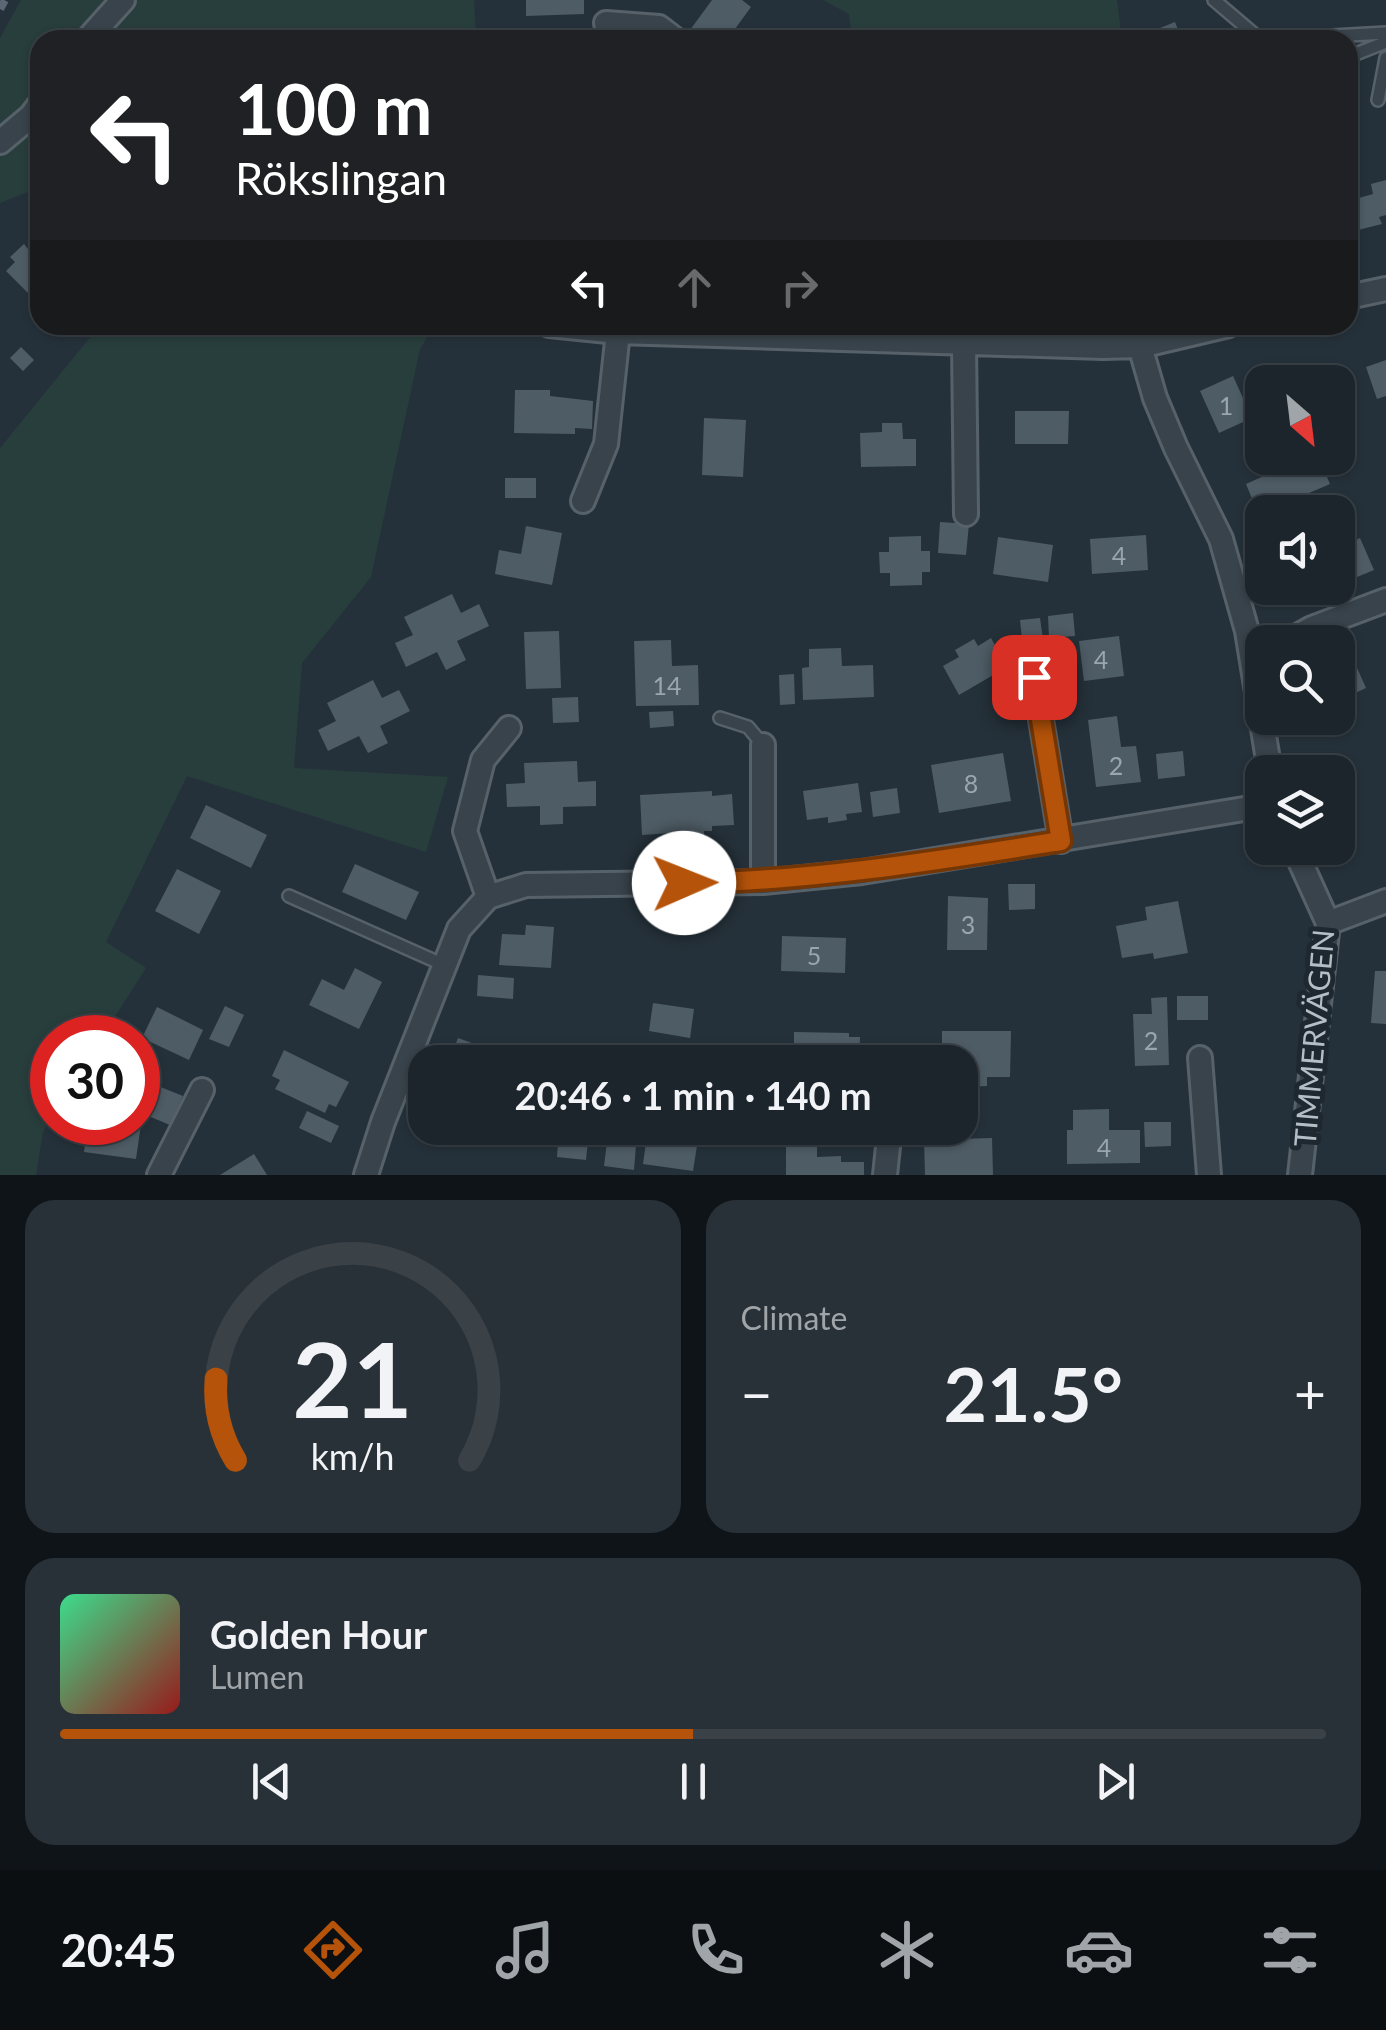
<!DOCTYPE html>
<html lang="en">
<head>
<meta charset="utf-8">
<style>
  :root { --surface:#1c252c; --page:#293138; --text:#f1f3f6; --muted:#a0a5a9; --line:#3a4248; --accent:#b45309 }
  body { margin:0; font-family:Lato,sans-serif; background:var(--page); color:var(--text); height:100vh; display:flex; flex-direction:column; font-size:38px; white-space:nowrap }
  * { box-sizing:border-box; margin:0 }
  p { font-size:32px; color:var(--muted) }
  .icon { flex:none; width:55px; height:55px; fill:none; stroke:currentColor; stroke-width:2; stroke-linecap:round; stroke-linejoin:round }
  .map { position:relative; height:1175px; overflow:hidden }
  .side { display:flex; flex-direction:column; gap:25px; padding:25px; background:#0f1418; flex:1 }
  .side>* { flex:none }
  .hud { position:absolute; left:30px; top:30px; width:1328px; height:305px; border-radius:30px; box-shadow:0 2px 8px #0004,0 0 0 2px var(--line); background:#202124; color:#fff; overflow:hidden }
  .needle { width:65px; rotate:152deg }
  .tools { position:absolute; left:1245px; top:365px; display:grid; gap:20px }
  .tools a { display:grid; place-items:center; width:110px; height:110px; border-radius:20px; background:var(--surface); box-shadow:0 2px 8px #0004,0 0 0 2px var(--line); font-size:50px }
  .speed { position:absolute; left:30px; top:1015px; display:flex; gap:20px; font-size:50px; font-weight:700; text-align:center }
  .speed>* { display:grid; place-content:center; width:130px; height:130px; border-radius:50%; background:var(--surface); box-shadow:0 2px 8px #0004,0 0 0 2px var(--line); line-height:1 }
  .speed .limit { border:15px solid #d22; background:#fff; color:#111 }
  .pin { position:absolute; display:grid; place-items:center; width:85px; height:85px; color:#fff; margin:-42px; border-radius:20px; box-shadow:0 5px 15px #0006 }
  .me { position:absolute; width:110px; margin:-55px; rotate:89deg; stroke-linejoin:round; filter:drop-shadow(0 0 8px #0008) }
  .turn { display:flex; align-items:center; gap:35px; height:210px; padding:0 40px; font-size:45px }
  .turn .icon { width:130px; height:130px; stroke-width:2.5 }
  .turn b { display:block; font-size:70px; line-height:85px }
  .lanes { display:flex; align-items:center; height:95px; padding:0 40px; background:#0003; justify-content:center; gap:50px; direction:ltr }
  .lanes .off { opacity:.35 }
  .big { font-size:75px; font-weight:700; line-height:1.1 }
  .side .widget { flex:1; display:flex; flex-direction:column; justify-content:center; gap:15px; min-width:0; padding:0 35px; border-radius:30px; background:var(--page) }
  .side .dial { align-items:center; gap:0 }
  .dial svg { height:260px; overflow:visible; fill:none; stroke:var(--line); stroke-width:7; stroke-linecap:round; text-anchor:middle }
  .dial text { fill:var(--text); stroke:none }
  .song { display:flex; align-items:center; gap:30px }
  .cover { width:120px; height:120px; border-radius:15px; background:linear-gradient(135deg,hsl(150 70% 55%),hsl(0 70% 35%)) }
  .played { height:10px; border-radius:5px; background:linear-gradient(90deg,var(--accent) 50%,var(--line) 50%) }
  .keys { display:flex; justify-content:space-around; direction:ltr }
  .heat { display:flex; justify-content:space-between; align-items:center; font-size:55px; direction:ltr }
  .side .tiles { flex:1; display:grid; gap:25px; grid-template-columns:1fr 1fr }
  .widget:last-child { grid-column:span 2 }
  .trip { position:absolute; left:408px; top:1045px; width:570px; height:100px; border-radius:30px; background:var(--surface); box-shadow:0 2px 8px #0004,0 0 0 2px var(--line); font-weight:700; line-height:100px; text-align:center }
  .menu { display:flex; height:160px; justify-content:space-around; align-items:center; background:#0b0f12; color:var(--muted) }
  .menu .icon { width:70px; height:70px }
  .menu .current { color:var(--accent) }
  .menu b { font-size:45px; color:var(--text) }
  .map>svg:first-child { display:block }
  .green { fill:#283e3c }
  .building { fill:#4e5c65 }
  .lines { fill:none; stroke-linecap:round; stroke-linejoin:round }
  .lane-casing { stroke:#576169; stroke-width:16 }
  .street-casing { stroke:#576169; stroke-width:28 }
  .lane { stroke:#39434b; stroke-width:11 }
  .street { stroke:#39434b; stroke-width:22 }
  .rail { stroke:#5b6772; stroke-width:8; stroke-dasharray:10 10; stroke-linecap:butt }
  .route-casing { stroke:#753606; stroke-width:25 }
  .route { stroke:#b45309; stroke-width:18 }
  .labels { text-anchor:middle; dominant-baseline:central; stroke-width:10; stroke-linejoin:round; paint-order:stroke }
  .number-label { font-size:25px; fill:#9aa6ae }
  .street-label { font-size:30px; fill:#b4bec6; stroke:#1e2830 }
</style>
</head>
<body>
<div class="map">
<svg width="1386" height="1175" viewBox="0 0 1386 1175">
  <rect width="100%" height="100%" fill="#25313a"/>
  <path class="green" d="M21 0H474L476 40H40V187L0 203V38Z
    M823 0H1117L1122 40H852L849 14Z
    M96 325H435L420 349 371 577 302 663 294 768 448 777 426 852 187 776 106 942 146 968 102 1037 52 1038V1116L43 1132 36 1175H0V448L92 335Z"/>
  <path class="building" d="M526 0H584V14L526 16Z
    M712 0H742L751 7 727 40H705L690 30Z
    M1175 22 1182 40H1130Z
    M1348 114 1358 152 1348 154Z
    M1386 180V215L1379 217 1382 224 1354 231 1348 201 1373 194 1371 184Z
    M38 240 40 284 29 294 6 271 15 262 10 257 24 244 28 249Z
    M21 347 34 360 23 371 10 358Z
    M1386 360V396L1377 399 1366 367Z
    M1233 376 1252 418 1219 433 1200 391Z
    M515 390H550V396L593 401 592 429 575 428V434L514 433Z
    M1015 411H1069L1068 444H1015Z
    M704 418 746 420 743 477 702 475Z
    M882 423H902L903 439H916V466L861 467 860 433 882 432Z
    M1297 458H1319L1330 484 1279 506 1277 502 1257 511 1246 484 1266 475 1264 472Z
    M505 478H536V498H505Z
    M940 522 969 524 966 555 938 553Z
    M526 526 562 533 552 585 495 574 499 550 521 554Z
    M1146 535 1148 570 1092 574 1090 539Z
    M921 536V551H930V572H922V585L890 586V573H880L879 552H889V537Z
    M998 537 1053 545 1048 582 993 574Z
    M1360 538 1374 570 1338 585V548Z
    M452 594 461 613 479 604 489 626 457 641 466 660 446 670 437 652 406 667 395 643 413 635 404 617Z
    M1073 613 1075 636 1049 638 1048 616Z
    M1040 618 1044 646 1023 648 1020 620Z
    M559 631 561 688 526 689 524 632Z
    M1119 636 1124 676 1084 681 1079 641Z
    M991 638 1007 667 959 695 943 666 959 657 955 650 974 639 978 646Z
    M671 640 672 666 698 665 699 705 636 706 634 641Z
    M841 648 842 666 873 665 874 697 803 700 802 668 809 667V649Z
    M1354 661 1366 688 1338 701V668Z
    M794 674 795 704 780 705 779 675Z
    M373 680 382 698 399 690 410 711 380 726 388 743 368 753 359 736 328 751 318 730 336 721 327 703Z
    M578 697 579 722 553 723 552 698Z
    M673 711 674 726 650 728 649 712Z
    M1117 716 1121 747 1136 746 1141 782 1096 787 1088 720Z
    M1183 751 1185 776 1158 779 1156 754Z
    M1003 753 1011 801 939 813 931 765Z
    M577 761 578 782 596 781V806L563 807V824L540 825V806L507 807 506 784 525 783 524 763Z
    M858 783 862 812 846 814 847 820 828 823V817L807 820 803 791Z
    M897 788 900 813 873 817 870 792Z
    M712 791V796L732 794 734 825 712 826V831H704V840L672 842 671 833 642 835 640 795Z
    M206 805 267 835 251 868 190 838Z
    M355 864 419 892 406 920 342 892Z
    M177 869 221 891 199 934 155 911Z
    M1008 884H1035V909L1009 910Z
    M948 896 988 898 987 950H947Z
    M1178 901 1188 953 1154 959 1153 953 1122 958 1116 926 1147 920 1145 907Z
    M526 925 554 927 551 968 499 965 502 934 525 935Z
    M782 936 846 938 845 973 781 971Z
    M355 968 382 982 359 1029 309 1005 322 979 344 990Z
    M1375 971H1386V1024L1371 1023Z
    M478 975 514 978 513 999 477 996Z
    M1177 996H1208V1020H1177Z
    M1167 997 1169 1065 1135 1066 1133 1014H1152L1151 998Z
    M653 1003 694 1009 690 1038 649 1031Z
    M225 1006 244 1015 229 1047 209 1039Z
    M157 1007 203 1030 189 1060 142 1038Z
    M942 1031H1011L1010 1077H987V1086L967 1087V1077H960V1062H942Z
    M794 1032 849 1033V1037H860L859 1062H794Z
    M458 1038 491 1050 487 1062H449Z
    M284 1050 349 1082 336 1107 329 1104 325 1113 275 1089 280 1080 272 1076Z
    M158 1086 183 1096 170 1125 146 1115Z
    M1109 1109V1130H1140V1163L1067 1164V1130H1073V1110Z
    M307 1111 339 1126 331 1143 299 1128Z
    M88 1122 141 1124 136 1159 84 1152Z
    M1144 1122H1171V1146L1145 1147Z
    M467 1128H498L494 1147 464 1141Z
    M648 1128 699 1133 693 1171 643 1164Z
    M786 1128H817V1157L841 1156V1162H864V1175H786Z
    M559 1129 589 1132 586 1160 557 1157Z
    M992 1138 993 1175H925L924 1140Z
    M607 1142 636 1145 634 1170 604 1166Z
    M254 1154 267 1175H220Z"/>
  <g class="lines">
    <g class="lane-casing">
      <path id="lane" d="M1214 0 1261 40 1386 33
        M1348 57 1386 42
        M1378 100 1386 58
        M720 718 748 727 763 745
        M289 896 444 965"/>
    </g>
    <g class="street-casing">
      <path id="street" d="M606 23 659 27 676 40
        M87 40 123 0
        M0 142 31 116 40 104
        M1348 297 1386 289
        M549 325 618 332 1103 347 1140 346 1229 325
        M964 343 966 514
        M1140 346 1155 398 1176 448 1221 539 1247 631 1270 772
        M583 501 606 444 618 332
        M1287 642 1312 628 1386 600
        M1034 677 1061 841
        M763 745V882
        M1294 848 1328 923 1300 1175
        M488 897 465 831 483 760 509 728
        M1328 923 1386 901
        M1200 1058 1209 1175
        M159 1175 202 1090
        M366 1175 383 1122 459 929 488 897 526 885 763 882 862 872 1262 806
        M885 1175 890 1128"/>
    </g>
    <use href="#lane" class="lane"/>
    <use href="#street" class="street"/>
    <path class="rail" d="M0 9 5 0"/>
  </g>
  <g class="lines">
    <g class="route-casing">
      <path id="route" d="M684 883C812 881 935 861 1061 841L1034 677"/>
    </g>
    <use href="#route" class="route"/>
  </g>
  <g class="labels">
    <g class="number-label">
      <text x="1226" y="405">1</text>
      <text x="1119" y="555">4</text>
      <text x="1101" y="659">4</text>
      <text x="667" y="685">14</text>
      <text x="1116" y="765">2</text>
      <text x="971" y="783">8</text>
      <text x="968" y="924">3</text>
      <text x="814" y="955">5</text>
      <text x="1151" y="1040">2</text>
      <text x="1104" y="1147">4</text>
    </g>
    <g class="street-label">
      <text transform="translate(1313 1038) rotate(-85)">TIMMERVÄGEN</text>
    </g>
  </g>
</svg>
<div class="tools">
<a><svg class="needle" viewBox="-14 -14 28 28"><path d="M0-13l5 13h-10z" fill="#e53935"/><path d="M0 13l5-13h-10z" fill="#a0a5a9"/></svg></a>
<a><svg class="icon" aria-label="sound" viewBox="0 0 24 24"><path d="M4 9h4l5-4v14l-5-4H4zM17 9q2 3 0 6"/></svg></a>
<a><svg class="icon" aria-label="search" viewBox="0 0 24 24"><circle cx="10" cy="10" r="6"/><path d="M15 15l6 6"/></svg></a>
<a><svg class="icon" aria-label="layers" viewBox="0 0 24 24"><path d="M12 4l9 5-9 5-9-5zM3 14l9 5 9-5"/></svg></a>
</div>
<div class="speed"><div class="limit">30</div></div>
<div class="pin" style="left:1034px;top:677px;background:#d93025"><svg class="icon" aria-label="arrive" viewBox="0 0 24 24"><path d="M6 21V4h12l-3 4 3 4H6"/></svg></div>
<svg class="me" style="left:684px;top:883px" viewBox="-20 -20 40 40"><circle r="19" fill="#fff"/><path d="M0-13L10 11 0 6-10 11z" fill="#b45309"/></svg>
<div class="trip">20:46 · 1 min · 140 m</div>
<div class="hud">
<div class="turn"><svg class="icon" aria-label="left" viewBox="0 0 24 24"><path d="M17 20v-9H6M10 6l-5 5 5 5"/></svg><div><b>100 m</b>Rökslingan</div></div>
<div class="lanes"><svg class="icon" aria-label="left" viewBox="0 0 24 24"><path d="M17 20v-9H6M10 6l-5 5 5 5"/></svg><svg class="icon off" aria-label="ahead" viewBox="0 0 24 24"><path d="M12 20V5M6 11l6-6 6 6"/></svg><svg class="icon off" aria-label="right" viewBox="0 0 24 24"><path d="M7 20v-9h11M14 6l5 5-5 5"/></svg></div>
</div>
</div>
<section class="side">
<div class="tiles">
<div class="widget dial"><svg viewBox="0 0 100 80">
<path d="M14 69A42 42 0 1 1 86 69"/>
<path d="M14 69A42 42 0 0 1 8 44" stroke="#b45309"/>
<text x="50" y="56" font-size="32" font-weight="700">21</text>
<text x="50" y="72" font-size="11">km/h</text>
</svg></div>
<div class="widget"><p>Climate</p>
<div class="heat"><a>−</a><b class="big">21.5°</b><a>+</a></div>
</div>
<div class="widget">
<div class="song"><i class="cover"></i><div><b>Golden Hour</b><p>Lumen</p></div></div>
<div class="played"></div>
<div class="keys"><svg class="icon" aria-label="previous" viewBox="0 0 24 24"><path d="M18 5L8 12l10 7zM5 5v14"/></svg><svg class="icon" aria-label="pause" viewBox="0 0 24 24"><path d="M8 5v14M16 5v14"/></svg><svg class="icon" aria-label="next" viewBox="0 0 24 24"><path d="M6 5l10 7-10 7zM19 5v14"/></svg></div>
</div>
</div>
</section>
<nav class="menu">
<b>20:45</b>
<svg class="icon current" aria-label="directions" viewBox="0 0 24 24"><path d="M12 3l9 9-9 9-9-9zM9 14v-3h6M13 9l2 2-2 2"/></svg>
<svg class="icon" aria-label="music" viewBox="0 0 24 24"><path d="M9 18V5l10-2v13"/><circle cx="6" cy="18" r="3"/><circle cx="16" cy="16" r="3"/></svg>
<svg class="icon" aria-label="phone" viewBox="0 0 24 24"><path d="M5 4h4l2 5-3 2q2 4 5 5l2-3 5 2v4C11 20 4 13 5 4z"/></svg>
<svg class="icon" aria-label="climate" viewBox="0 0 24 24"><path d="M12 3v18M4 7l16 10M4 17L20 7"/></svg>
<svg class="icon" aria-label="car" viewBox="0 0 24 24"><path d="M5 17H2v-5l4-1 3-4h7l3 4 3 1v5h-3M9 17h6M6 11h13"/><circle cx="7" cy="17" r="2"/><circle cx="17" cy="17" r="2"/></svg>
<svg class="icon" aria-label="filters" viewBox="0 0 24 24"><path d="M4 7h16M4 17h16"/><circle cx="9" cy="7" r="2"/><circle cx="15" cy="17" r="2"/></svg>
</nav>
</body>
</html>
